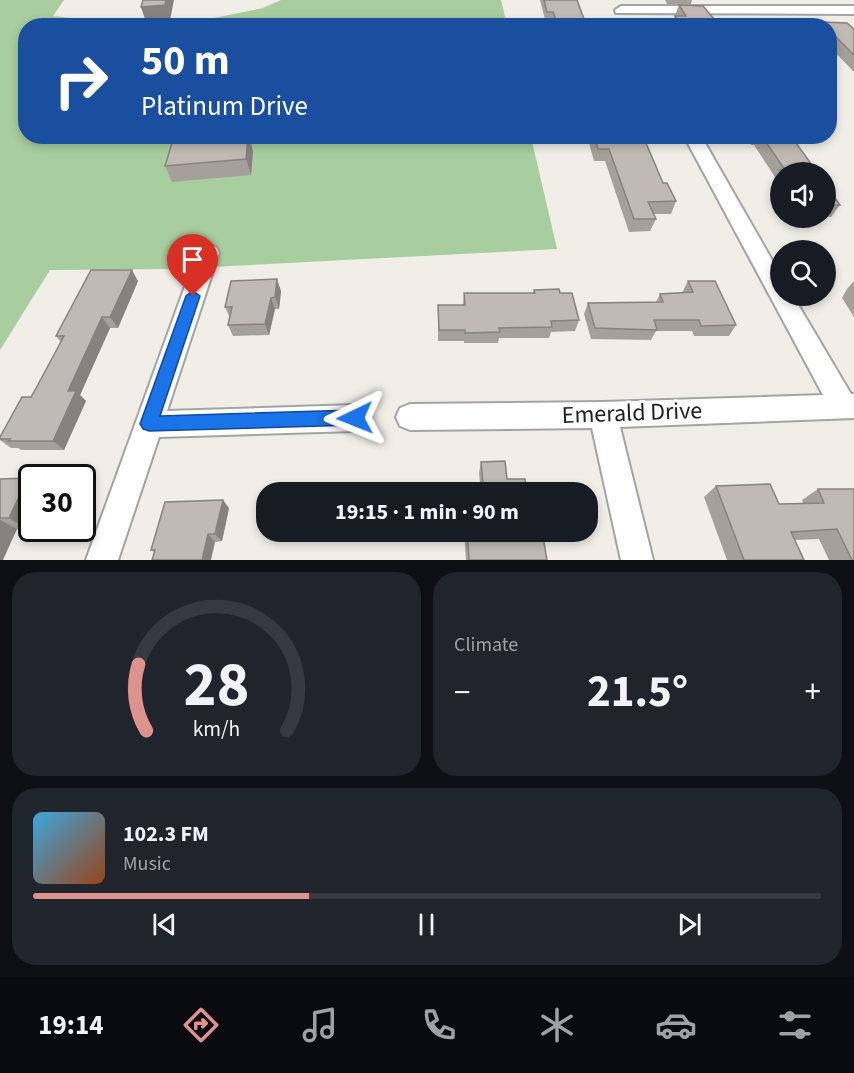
<!DOCTYPE html>
<html lang="en">
<head>
<meta charset="utf-8">
<style>
  :root { --surface:#171b24; --page:#20242c; --text:#f1f3f6; --muted:#9ea1a6; --line:#363941; --accent:#dd928d }
  body { margin:0; font-family:"Source Sans 3",sans-serif; background:var(--page); color:var(--text); height:100vh; display:flex; flex-direction:column; font-size:22px; white-space:nowrap }
  * { box-sizing:border-box; margin:0 }
  p { font-size:20px; color:var(--muted) }
  .icon { flex:none; width:33px; height:33px; fill:none; stroke:currentColor; stroke-width:2; stroke-linecap:round; stroke-linejoin:round }
  .map { position:relative; height:560px; overflow:hidden }
  .side { display:flex; flex-direction:column; gap:12px; padding:12px; background:#0d0f14; flex:1 }
  .side>* { flex:none }
  .hud { position:absolute; left:18px; top:18px; width:819px; height:126px; border-radius:24px; box-shadow:0 3px 9px #0003; background:#1a4fa0; color:#fff; overflow:hidden }
  .buttons { position:absolute; left:770px; top:162px; display:grid; gap:12px }
  .buttons a { display:grid; place-items:center; width:66px; height:66px; border-radius:50%; background:var(--surface); box-shadow:0 3px 9px #0003; font-size:30px }
  .speed { position:absolute; left:18px; top:464px; display:flex; gap:12px; font-size:30px; font-weight:700; text-align:center }
  .speed>* { display:grid; place-content:center; width:78px; height:78px; border-radius:50%; background:var(--surface); box-shadow:0 3px 9px #0003; line-height:1 }
  .speed .limit { border:3px solid #111; border-radius:9px; background:#fff; color:#111 }
  .pin { position:absolute; display:grid; place-items:center; width:51px; height:51px; color:#fff; margin:-62px -26px; border-radius:50% 50% 50% 0; rotate:-45deg; box-shadow:0 0 6px #0007 }
  .pin .icon { rotate:45deg }
  .me { position:absolute; width:66px; margin:-33px; rotate:268deg; stroke-linejoin:round; filter:drop-shadow(0 0 4px #0008) }
  .turn { display:flex; align-items:center; gap:21px; height:126px; padding:0 24px; font-size:27px }
  .turn .icon { width:78px; height:78px; stroke-width:2.5 }
  .turn b { display:block; font-size:42px; line-height:51px }
  .big { font-size:45px; font-weight:700; line-height:1.1 }
  .side .tile { flex:1; display:flex; flex-direction:column; justify-content:center; gap:9px; min-width:0; padding:0 21px; border-radius:24px; background:var(--page) }
  .side .dial { align-items:center; gap:0 }
  .dial svg { height:156px; overflow:visible; fill:none; stroke:var(--line); stroke-width:7; stroke-linecap:round; text-anchor:middle }
  .dial text { fill:var(--text); stroke:none }
  .song { display:flex; align-items:center; gap:18px }
  .cover { width:72px; height:72px; border-radius:9px; background:linear-gradient(135deg,hsl(200 70% 55%),hsl(20 70% 35%)) }
  .played { height:6px; border-radius:3px; background:linear-gradient(90deg,var(--accent) 35%,var(--line) 35%) }
  .keys { display:flex; justify-content:space-around; direction:ltr }
  .heat { display:flex; justify-content:space-between; align-items:center; font-size:33px; direction:ltr }
  .side .tiles { flex:1; display:grid; gap:12px; grid-template-columns:1fr 1fr }
  .tile:last-child { grid-column:span 2 }
  .trip { position:absolute; left:256px; top:482px; width:342px; height:60px; border-radius:24px; background:var(--surface); box-shadow:0 3px 9px #0003; font-weight:700; line-height:60px; text-align:center }
  .tabs { display:flex; height:96px; justify-content:space-around; align-items:center; background:#090b0e; color:var(--muted) }
  .tabs .icon { width:42px; height:42px }
  .tabs .on { color:var(--accent) }
  .tabs b { font-size:27px; color:var(--text) }
  .map>svg:first-child { display:block }
  .forest { fill:#a8cd9e }
  .lines { fill:none; stroke-linecap:round; stroke-linejoin:round }
  .street-casing { stroke:#a4a4a4; stroke-width:4 }
  .street { fill:#fff; fill-rule:evenodd }
  .wall { fill:#a6a09b }
  .shaded-wall { fill:#87827e }
  .building { fill:#c1bab4; stroke:#87827e; stroke-width:1.5 }
  .route { fill:#1a73e8; stroke:#114b97; stroke-width:1.5 }
  .labels { text-anchor:middle; dominant-baseline:central; stroke-width:6; stroke-linejoin:round; paint-order:stroke }
  .near-street-label { font-size:24px; fill:#202020; stroke:#fff }
</style>
</head>
<body>
<div class="map">
<svg width="854" height="560" viewBox="0 0 854 560">
  <rect width="100%" height="100%" fill="#f0eee7"/>
  <path class="forest" d="M0 0H64L53 16 136 25 26 26V136L531 137 557 249 172 269 50 270 0 350Z
    M281 0H501L507 25H179L263 8Z"/>
  <g class="lines">
    <g class="street-casing">
      <path id="street" d="M621 6H854V14L616 13 615 10Z
        M684 136H701L780 274V296H793L851 394H854V418L620 427 653 560H621L592 428 410 430 400 426 396 417 400 408 410 404 603 402 823 395Z
        M208 245 216 247 219 253 167 411 355 405 365 409 369 418 365 427 355 431 159 437 118 560H86L197 253 200 247Z"/>
    </g>
    <use href="#street" class="street"/>
  </g>
  <path class="wall" d="M540 0H577L584 19 592 26H552L551 23H546Z
    M665 0H692L691 4H667Z
    M679 5 720 26H671Z
    M821 22 854 29V72L830 47V26H819Z
    M215 136H249L253 151 251 175 172 182 165 166Z
    M587 136H643L663 183 676 201 671 214H654L656 219 650 231 629 232 605 161H594Z
    M745 136H791L817 172H780V193L773 181 775 177 754 145H751Z
    M825 184 840 205 831 217H825Z
    M138 281 118 328H110L80 395 86 401 64 450H21L18 448H11L0 440V437L31 397 61 342 56 336Z
    M688 281 736 325 729 336H694L692 331H656L651 340 591 339 584 314 588 303 656 302 660 294 682 293Z
    M854 281V317L842 298 847 289Z
    M534 290 560 293 579 320 575 331 551 332 549 338H499L498 343H464V341H438V305H463L464 293H533Z
    M281 291 279 309H275L269 335 233 336 228 325 230 318 225 307Z
    M481 462 507 479 527 492H481L479 473Z
    M0 479 28 529H17L0 560Z
    M716 486 779 504 803 503 802 500 818 489 854 560H829L819 539 795 540 804 560H727L704 497Z
    M229 508 222 541 154 552 151 550Z
    M464 531H542L547 560H466Z"/>
  <path class="shaded-wall" d="M166 0H174L170 20 146 22 141 7Z
    M248 136 253 151 251 175 246 159Z
    M132 270 138 281 118 328 110 317Z
    M277 279 281 291 279 309 275 297Z
    M271 298 275 309 269 335 265 324Z
    M102 317 110 328 80 395 86 401 64 450 53 441 68 391Z
    M28 478 32 481V522L28 529 9 518Z
    M223 500 229 508 222 541 215 534Z
    M0 520 17 529 3 560H0Z
    M208 534 215 542 211 560H202Z"/>
  <path class="building" d="M143 0H166L165 5 141 7Z
    M544 0H577L584 19H589L592 26H558L553 12H547Z
    M679 5 703 6 720 26H681L675 16H686Z
    M821 22 847 23 854 29V55L830 31V26H824Z
    M248 136 246 159 165 166 172 143 215 136Z
    M594 136H643L663 183H667L676 201 648 202 656 219H634L609 149H598Z
    M762 136H791L817 172H781L780 170H785Z
    M825 184 840 205H825Z
    M91 270H132L110 317H102L68 391H76L53 441H8L10 439H0V437L22 397H31L34 392 64 336H56Z
    M277 279 275 297 271 298 265 324 228 325 232 307H225L231 281Z
    M688 281H715L736 325 701 326 699 320H654L657 330 595 328 588 303 663 302 660 294 693 292Z
    M559 289 560 293H572L579 320 551 321 552 327 499 328 500 332 465 333V330H439L438 305H465L464 293H535L534 290Z
    M505 461 507 479H525L527 492H484L481 462Z
    M28 478 9 518H0V479Z
    M770 484 779 504 824 503 818 489H854V560H852L837 529 791 532 804 560H744L716 486Z
    M223 500 215 534H208L202 560H152L155 550H151L165 502Z
    M467 531H542L547 560H469Z"/>
  <path class="route" d="M193 291 200 296 160 416 355 410 361 412 364 418 361 423 355 425 149 431 143 429 140 424 186 296Z"/>
  <g class="labels">
    <g class="near-street-label">
      <text transform="translate(632 413) rotate(-2)">Emerald Drive</text>
    </g>
  </g>
</svg>
<div class="buttons">
<a><svg class="icon" aria-label="sound" viewBox="0 0 24 24"><path d="M4 9h4l5-4v14l-5-4H4zM17 9q2 3 0 6"/></svg></a>
<a><svg class="icon" aria-label="search" viewBox="0 0 24 24"><circle cx="10" cy="10" r="6"/><path d="M15 15l6 6"/></svg></a>
</div>
<div class="speed"><div class="limit">30</div></div>
<div class="pin" style="left:193px;top:296px;background:#d93025"><svg class="icon" aria-label="arrive" viewBox="0 0 24 24"><path d="M6 21V4h12l-3 4 3 4H6"/></svg></div>
<svg class="me" style="left:355px;top:418px" viewBox="-20 -20 40 40"><path d="M0-17L14 15 0 8-14 15z" fill="#1a73e8" stroke="#fff" stroke-width="4"/></svg>
<div class="trip">19:15 · 1 min · 90 m</div>
<div class="hud">
<div class="turn"><svg class="icon" aria-label="right" viewBox="0 0 24 24"><path d="M7 20v-9h11M14 6l5 5-5 5"/></svg><div><b>50 m</b>Platinum Drive</div></div>
</div>
</div>
<section class="side">
<div class="tiles">
<div class="tile dial"><svg viewBox="0 0 100 80">
<path d="M14 69A42 42 0 1 1 86 69"/>
<path d="M14 69A42 42 0 0 1 10 35" stroke="#dd928d"/>
<text x="50" y="56" font-size="32" font-weight="700">28</text>
<text x="50" y="72" font-size="11">km/h</text>
</svg></div>
<div class="tile"><p>Climate</p>
<div class="heat"><a>−</a><b class="big">21.5°</b><a>+</a></div>
</div>
<div class="tile">
<div class="song"><i class="cover"></i><div><b>102.3 FM</b><p>Music</p></div></div>
<div class="played"></div>
<div class="keys"><svg class="icon" aria-label="previous" viewBox="0 0 24 24"><path d="M18 5L8 12l10 7zM5 5v14"/></svg><svg class="icon" aria-label="pause" viewBox="0 0 24 24"><path d="M8 5v14M16 5v14"/></svg><svg class="icon" aria-label="next" viewBox="0 0 24 24"><path d="M6 5l10 7-10 7zM19 5v14"/></svg></div>
</div>
</div>
</section>
<nav class="tabs">
<b>19:14</b>
<svg class="icon on" aria-label="directions" viewBox="0 0 24 24"><path d="M12 3l9 9-9 9-9-9zM9 14v-3h6M13 9l2 2-2 2"/></svg>
<svg class="icon" aria-label="music" viewBox="0 0 24 24"><path d="M9 18V5l10-2v13"/><circle cx="6" cy="18" r="3"/><circle cx="16" cy="16" r="3"/></svg>
<svg class="icon" aria-label="phone" viewBox="0 0 24 24"><path d="M5 4h4l2 5-3 2q2 4 5 5l2-3 5 2v4C11 20 4 13 5 4z"/></svg>
<svg class="icon" aria-label="climate" viewBox="0 0 24 24"><path d="M12 3v18M4 7l16 10M4 17L20 7"/></svg>
<svg class="icon" aria-label="car" viewBox="0 0 24 24"><path d="M5 17H2v-5l4-1 3-4h7l3 4 3 1v5h-3M9 17h6M6 11h13"/><circle cx="7" cy="17" r="2"/><circle cx="17" cy="17" r="2"/></svg>
<svg class="icon" aria-label="filters" viewBox="0 0 24 24"><path d="M4 7h16M4 17h16"/><circle cx="9" cy="7" r="2"/><circle cx="15" cy="17" r="2"/></svg>
</nav>
</body>
</html>
